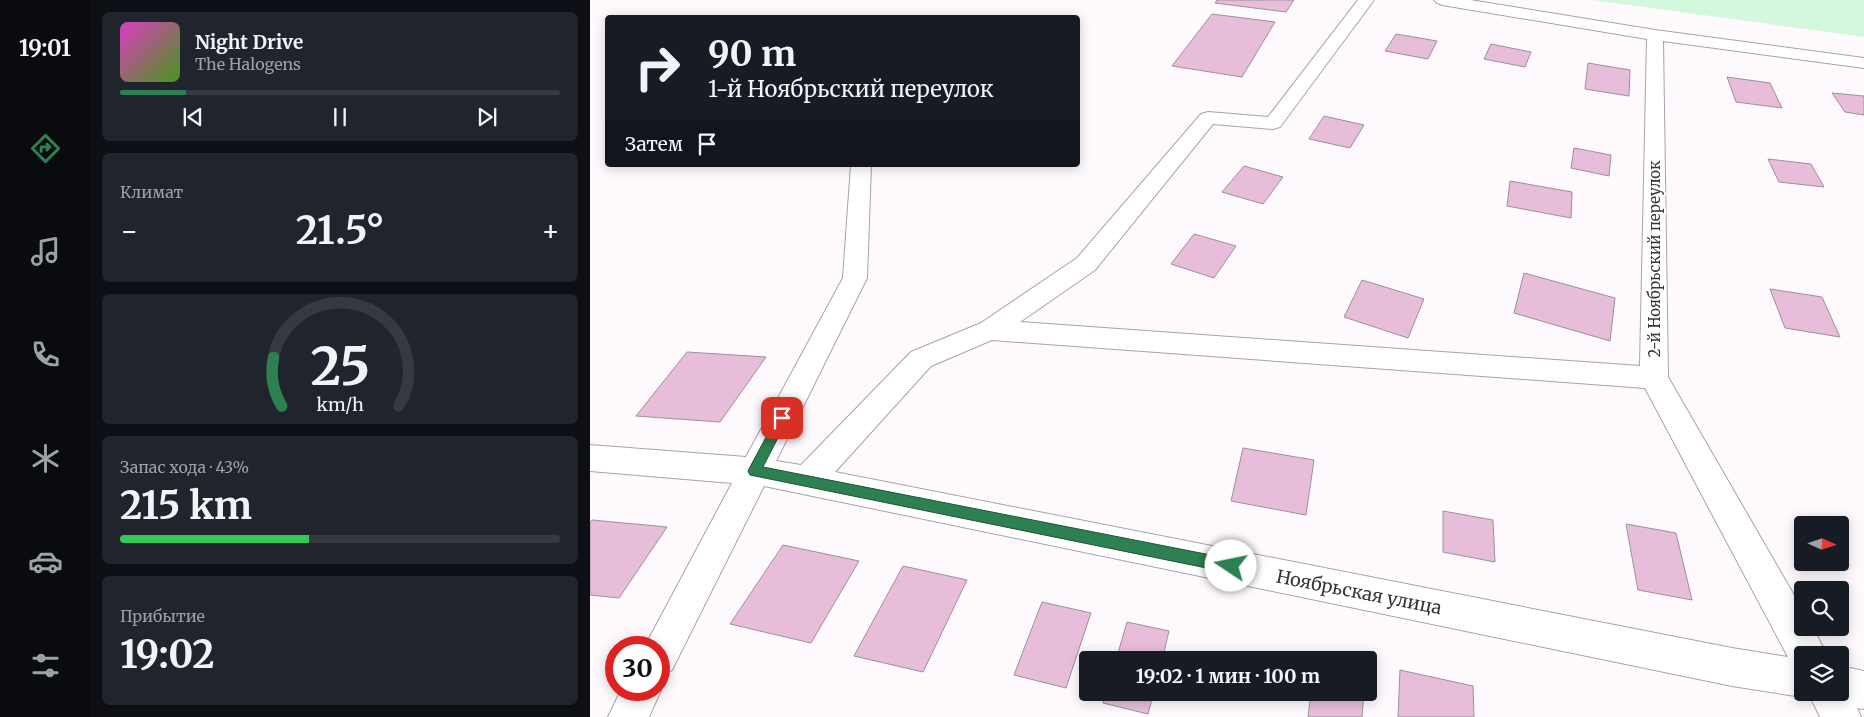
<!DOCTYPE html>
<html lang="ru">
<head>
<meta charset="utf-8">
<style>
  :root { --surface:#171b24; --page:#20242c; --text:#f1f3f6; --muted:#9ea1a6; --line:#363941; --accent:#2d8052 }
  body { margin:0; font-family:Merriweather,serif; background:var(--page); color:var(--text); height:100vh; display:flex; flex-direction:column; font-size:19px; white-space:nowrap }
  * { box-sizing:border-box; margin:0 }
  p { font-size:16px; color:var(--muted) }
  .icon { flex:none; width:28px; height:28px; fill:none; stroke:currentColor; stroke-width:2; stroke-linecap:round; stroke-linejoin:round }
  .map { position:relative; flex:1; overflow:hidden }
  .side { display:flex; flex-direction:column; gap:12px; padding:12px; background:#0d0f14; width:500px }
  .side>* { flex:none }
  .banner { position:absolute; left:15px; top:15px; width:475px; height:152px; border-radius:5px; box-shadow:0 2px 12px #0003; background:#171b24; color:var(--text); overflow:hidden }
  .needle { width:32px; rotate:93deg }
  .fabs { position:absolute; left:1204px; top:516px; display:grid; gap:10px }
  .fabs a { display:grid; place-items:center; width:55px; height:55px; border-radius:5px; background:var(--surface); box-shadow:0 2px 12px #0003; font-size:25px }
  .speed { position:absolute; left:15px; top:636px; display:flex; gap:10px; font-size:25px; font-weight:700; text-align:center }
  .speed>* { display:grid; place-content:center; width:65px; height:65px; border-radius:50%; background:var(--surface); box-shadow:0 2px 12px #0003; line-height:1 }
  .speed .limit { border:8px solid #d22; background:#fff; color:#111 }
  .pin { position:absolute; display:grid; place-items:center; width:42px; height:42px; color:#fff; margin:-21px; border-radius:10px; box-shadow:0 2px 8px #0006 }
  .me { position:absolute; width:55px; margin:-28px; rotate:281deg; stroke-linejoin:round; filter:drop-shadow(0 0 4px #0008) }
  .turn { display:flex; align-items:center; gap:18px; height:105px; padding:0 20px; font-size:22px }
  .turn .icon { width:65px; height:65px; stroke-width:2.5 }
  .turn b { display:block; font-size:35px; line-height:42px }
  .then { display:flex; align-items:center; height:48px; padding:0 20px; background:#0003; gap:10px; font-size:19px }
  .big { font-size:38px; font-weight:700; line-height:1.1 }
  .side .card { flex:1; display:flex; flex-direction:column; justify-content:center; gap:8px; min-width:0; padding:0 18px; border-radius:8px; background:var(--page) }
  .side .dial { align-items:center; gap:0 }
  .dial svg { height:130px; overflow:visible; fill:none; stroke:var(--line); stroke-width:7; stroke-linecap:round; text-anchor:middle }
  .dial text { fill:var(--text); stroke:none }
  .song { display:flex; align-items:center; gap:15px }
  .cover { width:60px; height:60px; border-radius:8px; background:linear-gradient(135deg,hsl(310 70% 55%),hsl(100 70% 35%)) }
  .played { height:5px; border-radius:2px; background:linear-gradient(90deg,var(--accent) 15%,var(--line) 15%) }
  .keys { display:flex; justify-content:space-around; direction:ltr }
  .heat { display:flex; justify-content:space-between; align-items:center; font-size:28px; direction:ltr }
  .charge { height:8px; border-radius:4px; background:linear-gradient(90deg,#34c759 43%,var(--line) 0) }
  .trip { position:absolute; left:489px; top:651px; width:298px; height:50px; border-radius:5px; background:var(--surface); box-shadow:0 2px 12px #0003; font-weight:700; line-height:50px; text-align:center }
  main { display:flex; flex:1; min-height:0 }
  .menu { display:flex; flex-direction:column; width:90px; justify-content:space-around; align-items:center; background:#090b0e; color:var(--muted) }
  .menu .icon { width:35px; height:35px }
  .menu .on { color:var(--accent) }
  .menu b { font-size:22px; color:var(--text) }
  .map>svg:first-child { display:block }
  .green { fill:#d3f8de }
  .building { fill:#e8bdda; stroke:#9c9098 }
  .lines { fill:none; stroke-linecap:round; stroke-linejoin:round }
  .minor-casing { stroke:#ada1a9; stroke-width:2 }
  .minor { fill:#fff; fill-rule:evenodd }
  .route { fill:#2d8052; stroke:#1d5335 }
  .labels { text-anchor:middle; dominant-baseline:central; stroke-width:4; stroke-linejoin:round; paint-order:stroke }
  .street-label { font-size:15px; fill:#393437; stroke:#fff }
  .near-street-label { font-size:18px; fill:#393437; stroke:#fff }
</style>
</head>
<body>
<main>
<nav class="menu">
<b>19:01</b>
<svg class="icon on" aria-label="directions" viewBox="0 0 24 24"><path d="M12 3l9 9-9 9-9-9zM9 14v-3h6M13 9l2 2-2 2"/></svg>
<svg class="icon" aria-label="music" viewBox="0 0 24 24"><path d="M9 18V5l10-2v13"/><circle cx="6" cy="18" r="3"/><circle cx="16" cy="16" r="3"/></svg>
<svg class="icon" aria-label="phone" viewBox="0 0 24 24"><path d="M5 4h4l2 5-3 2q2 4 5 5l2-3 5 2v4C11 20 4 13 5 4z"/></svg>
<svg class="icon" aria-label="climate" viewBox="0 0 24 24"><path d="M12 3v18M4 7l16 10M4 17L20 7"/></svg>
<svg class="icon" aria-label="car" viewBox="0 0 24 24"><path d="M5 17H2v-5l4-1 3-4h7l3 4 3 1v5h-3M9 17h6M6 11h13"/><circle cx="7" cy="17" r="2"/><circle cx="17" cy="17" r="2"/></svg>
<svg class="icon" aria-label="filters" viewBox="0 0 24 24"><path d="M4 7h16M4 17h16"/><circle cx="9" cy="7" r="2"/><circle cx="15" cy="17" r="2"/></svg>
</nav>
<section class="side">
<div class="card">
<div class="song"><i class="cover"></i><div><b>Night Drive</b><p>The Halogens</p></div></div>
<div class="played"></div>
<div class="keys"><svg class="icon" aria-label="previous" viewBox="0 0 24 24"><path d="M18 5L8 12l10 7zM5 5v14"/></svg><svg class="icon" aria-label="pause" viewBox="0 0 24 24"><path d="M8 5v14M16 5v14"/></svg><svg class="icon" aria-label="next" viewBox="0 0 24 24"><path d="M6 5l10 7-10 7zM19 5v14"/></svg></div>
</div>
<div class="card"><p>Климат</p>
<div class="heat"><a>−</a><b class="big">21.5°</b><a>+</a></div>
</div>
<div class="card dial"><svg viewBox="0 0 100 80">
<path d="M14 69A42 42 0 1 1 86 69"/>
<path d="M14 69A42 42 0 0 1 9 39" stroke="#2d8052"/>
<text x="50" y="56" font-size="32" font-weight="700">25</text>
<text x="50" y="72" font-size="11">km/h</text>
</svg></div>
<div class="card"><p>Запас хода · 43%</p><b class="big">215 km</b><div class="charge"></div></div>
<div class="card"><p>Прибытие</p><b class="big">19:02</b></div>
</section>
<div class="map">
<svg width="1274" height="717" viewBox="0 0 1274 717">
  <rect width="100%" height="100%" fill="#fef9fc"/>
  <path class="green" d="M1003 0H1274V37Z"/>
  <path class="building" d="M627 0H704L696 12 625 3Z
    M622 14 685 22 652 77 582 66Z
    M806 34 847 41 838 59 795 51Z
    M901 44 941 52 935 67 894 59Z
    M998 63 1040 70 1039 96 995 89Z
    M1137 77 1180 83 1192 108 1146 102Z
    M1242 93 1274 96V115L1255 112Z
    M734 116 774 125 760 148 719 139Z
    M984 148 1021 155 1019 176 981 168Z
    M1178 159 1221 164 1234 187 1189 182Z
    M654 166 693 177 673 204 632 192Z
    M920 181 982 192 981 218 917 206Z
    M604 234 646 246 624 278 581 264Z
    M934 273 1025 298 1020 341 924 313Z
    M772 280 834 299 818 338 754 317Z
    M1180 289 1232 297 1250 337 1195 328Z
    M97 352 176 357 130 422 46 416Z
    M653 448 724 460 716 515 641 501Z
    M853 511 903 520 905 562 853 552Z
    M2 520 77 527 29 598 0 595V523Z
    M1036 524 1086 533 1102 600 1048 590Z
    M193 545 269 561 221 643 140 624Z
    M313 566 377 580 333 672 264 656Z
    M452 602 501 613 476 688 424 675Z
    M537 622 579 631 572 660H526Z
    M810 670 883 686 884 717H808Z
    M516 692H564L558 714 513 703Z
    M721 692H774L772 717H718Z"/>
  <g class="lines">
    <g class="minor-casing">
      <path id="minor" d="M768 0H784L690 127 683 129 623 124 505 270 430 322 1050 366 1057 39 852 5 847 3 844 0H880L1065 30 1274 58V68L1073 41 1078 377 1212 609V628H1223L1237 655H1212V692H1250V666L1274 671V709L1267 708 1271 717H1230L1219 694 1212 697 1142 686 174 486 82 670 69 676V648H54L142 483 0 471V445L156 457 253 278 261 165H281L277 278 186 461 211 465 321 352 391 323 487 258 611 114 618 112 678 117ZM402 340 1055 388 1198 657 1142 648 245 472 341 366Z
        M69 683 71 690 59 717H18L31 690H69Z"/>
    </g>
    <use href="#minor" class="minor"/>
  </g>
  <path class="route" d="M192 413 196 415 198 418 173 467 641 559 646 561 648 566 646 571 641 573 160 475 158 471 160 467 188 415Z"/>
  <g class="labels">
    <g class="street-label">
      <text transform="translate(1064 259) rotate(-90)">2-й Ноябрьский переулок</text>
    </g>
    <g class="near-street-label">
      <text transform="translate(769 592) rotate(11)">Ноябрьская улица</text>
    </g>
  </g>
</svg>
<div class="fabs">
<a><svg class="needle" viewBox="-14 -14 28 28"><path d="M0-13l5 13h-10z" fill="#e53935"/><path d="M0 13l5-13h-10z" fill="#9ea1a6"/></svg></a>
<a><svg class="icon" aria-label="search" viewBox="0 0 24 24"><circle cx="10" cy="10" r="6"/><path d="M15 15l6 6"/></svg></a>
<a><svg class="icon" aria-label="layers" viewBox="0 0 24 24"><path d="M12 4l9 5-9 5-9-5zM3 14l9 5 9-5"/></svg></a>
</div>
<div class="speed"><div class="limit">30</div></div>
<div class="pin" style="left:192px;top:418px;background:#d93025"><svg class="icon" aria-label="arrive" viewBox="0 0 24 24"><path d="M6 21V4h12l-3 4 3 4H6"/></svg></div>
<svg class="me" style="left:641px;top:566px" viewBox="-20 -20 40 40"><circle r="19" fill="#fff"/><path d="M0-13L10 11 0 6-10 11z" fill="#2d8052"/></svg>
<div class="trip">19:02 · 1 мин · 100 m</div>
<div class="banner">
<div class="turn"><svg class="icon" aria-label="right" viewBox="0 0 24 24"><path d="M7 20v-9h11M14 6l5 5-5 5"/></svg><div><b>90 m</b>1-й Ноябрьский переулок</div></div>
<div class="then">Затем<svg class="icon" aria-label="arrive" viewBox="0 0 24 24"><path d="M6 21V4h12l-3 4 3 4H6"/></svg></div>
</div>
</div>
</main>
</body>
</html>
